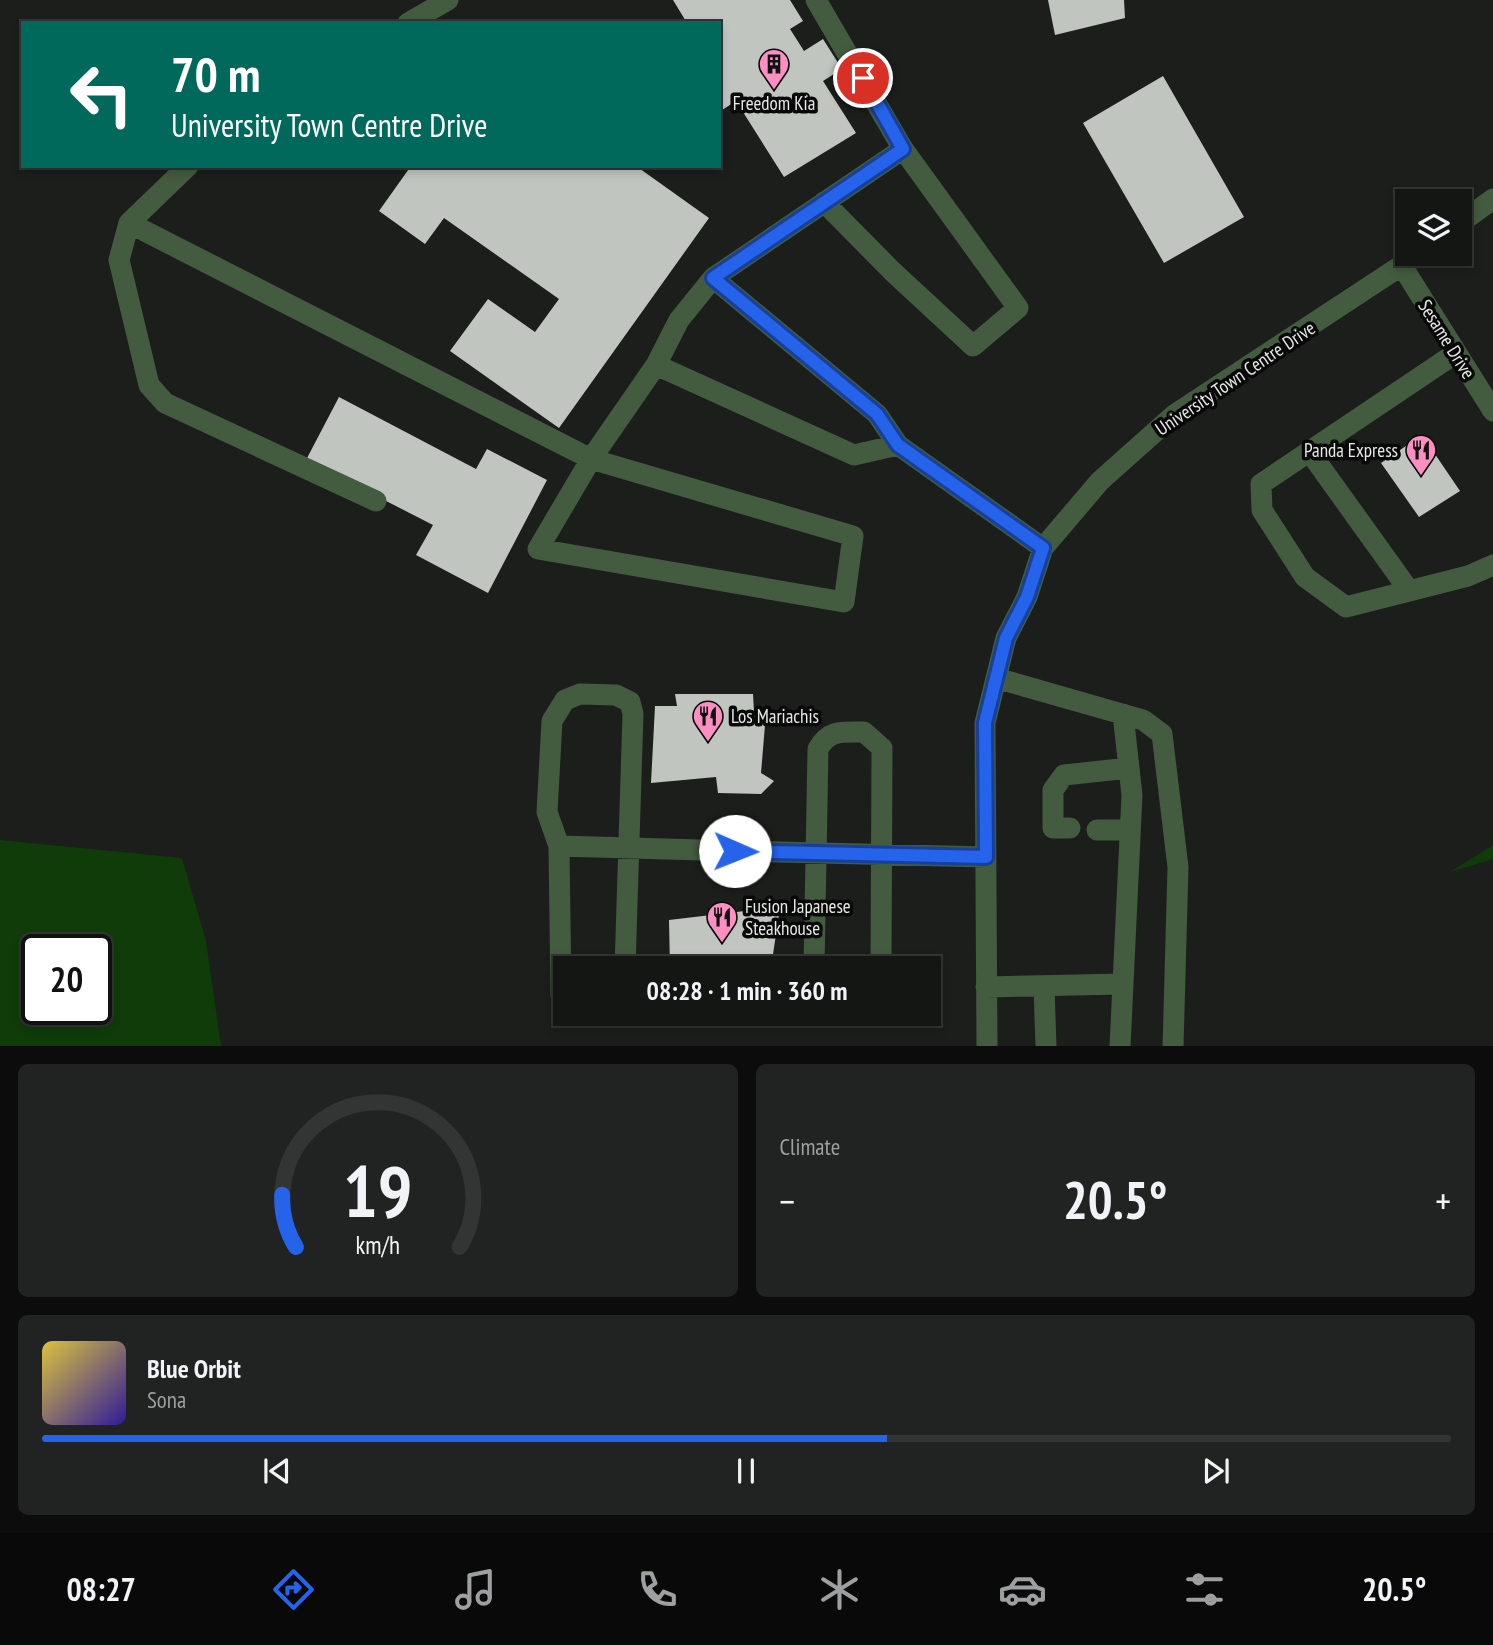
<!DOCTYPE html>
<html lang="en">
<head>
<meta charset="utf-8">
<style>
  :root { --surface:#141614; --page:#212322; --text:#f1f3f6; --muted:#9d9fa0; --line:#333534; --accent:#2563eb }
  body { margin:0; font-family:"PT Sans Narrow",sans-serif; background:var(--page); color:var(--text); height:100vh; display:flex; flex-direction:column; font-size:26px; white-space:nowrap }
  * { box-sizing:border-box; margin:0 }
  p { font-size:23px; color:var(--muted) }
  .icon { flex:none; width:38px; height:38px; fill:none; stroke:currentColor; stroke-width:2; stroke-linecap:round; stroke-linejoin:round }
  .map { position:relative; height:1046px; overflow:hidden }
  .details { display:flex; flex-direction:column; gap:18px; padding:18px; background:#0b0c0b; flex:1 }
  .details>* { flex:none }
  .banner { position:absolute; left:21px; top:21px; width:700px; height:147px; border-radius:0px; box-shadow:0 4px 10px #0003,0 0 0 2px var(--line); background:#00695c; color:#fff; overflow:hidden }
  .buttons { position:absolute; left:1395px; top:189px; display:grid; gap:14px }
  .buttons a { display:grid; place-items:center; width:77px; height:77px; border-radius:0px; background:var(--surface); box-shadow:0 4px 10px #0003,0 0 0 2px var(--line); font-size:35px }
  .speed { position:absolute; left:21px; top:934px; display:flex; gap:14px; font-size:35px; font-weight:700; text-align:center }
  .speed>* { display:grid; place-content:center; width:91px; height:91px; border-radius:50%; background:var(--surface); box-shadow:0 4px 10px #0003,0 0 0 2px var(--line); line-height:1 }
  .speed .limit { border:4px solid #111; border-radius:10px; background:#fff; color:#111 }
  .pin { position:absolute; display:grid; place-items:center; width:60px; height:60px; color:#fff; margin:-30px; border:4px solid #fff; border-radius:50%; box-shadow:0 2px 7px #0007 }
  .me { position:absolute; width:77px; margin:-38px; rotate:91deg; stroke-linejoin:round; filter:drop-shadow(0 0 5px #0008) }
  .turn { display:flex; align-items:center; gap:24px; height:147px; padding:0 35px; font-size:32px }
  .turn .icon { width:91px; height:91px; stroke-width:2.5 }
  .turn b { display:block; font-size:49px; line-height:60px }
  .big { font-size:52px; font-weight:700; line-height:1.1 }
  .details .widget { flex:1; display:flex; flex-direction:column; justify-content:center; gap:10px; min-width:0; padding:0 24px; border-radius:10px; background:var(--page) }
  .details .dial { align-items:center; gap:0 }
  .dial svg { height:182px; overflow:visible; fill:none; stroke:var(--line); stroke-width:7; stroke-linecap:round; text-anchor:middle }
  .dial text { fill:var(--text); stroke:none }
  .song { display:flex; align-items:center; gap:21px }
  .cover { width:84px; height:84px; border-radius:10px; background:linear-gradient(135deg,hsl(50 70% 55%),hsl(250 70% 35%)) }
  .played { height:7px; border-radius:4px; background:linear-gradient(90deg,var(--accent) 60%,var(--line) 60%) }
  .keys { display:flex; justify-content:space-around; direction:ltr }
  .heat { display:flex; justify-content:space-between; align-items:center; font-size:38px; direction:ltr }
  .details .tiles { flex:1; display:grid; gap:18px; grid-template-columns:1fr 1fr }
  .widget:last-child { grid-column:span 2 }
  .trip { position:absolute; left:553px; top:956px; width:388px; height:70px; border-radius:0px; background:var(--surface); box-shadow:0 4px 10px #0003,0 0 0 2px var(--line); font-weight:700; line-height:70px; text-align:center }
  .tab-bar { display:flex; height:112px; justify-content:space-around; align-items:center; background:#080908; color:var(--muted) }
  .tab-bar .icon { width:49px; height:49px }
  .tab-bar .current { color:var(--accent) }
  .tab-bar b { font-size:32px; color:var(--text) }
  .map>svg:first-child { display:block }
  .green { fill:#0f3c09; fill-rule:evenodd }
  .building { fill:#c1c5c0 }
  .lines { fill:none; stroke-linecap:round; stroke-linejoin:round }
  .minor { stroke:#435b3f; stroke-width:21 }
  .route-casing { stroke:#184099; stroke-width:18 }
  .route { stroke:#2563eb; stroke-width:12 }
  .labels { text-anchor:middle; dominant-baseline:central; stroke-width:7; stroke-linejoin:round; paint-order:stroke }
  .poi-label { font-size:19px; fill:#e7e9e7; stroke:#070807; text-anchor:start }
  .street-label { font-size:19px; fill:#e7e9e7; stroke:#070807 }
</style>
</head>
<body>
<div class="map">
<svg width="1493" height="1047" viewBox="0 0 1493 1047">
  <rect width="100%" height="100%" fill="#1b1e1b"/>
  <path class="green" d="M0 840 182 858 206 941 221 1046H0ZM37 950H96V1010H37Z
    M1493 845V859L1450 872Z"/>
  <path class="building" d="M673 0H790L803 21 790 29 804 51 823 39 842 69 823 81 856 133 784 177 736 101 719 112V23H687Z
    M1048 0H1124L1125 18 1055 35Z
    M1163 76 1244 217 1164 263 1083 123Z
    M411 166H636L709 218 559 428 450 351 488 299 535 332 559 299 444 218 425 244 379 211Z
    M339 397 476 469 487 449 547 480 488 593 416 555 433 525 306 460Z
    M1422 435 1460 491 1419 517 1381 463Z
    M675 694H753L754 712 766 713 761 773 774 781 761 794 718 793 716 777 651 783 655 706H677Z
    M780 907 771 968H670L669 920Z"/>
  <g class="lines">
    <path class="minor" d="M816 0 903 149
      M408 23 448 0
      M188 166 129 223 119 260 149 385 165 403 376 501
      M129 223 591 459 853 536 844 602 538 549 591 459 656 365
      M1460 223 1493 199
      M1402 266 1493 411
      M713 278 903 149 1018 308 973 346 892 271 824 202
      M1456 353 1261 484 1262 510 1305 577 1346 607 1468 576 1493 565
      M898 445 854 455 656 365 679 320 713 278 877 414 898 445 1043 548
      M1309 451 1408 589
      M996 678 1143 720 1162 734 1178 867 1173 1047
      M1070 828H1053V790L1064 775 1129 768
      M1097 830H1130
      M559 846 561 995 565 1003
      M625 968 633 714 630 702 616 695 580 694 565 700 552 721 547 812 559 846C701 850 844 854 986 857
      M814 968 818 749C829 729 843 732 864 732L882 748 881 968
      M986 987 1123 984
      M1044 987 1046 1047
      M578 1013H608
      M820 1013 865 1016 868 1013
      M987 1047 985 723 1006 638 1027 597 1043 548 1100 481 1174 415 1419 254
      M1120 1047 1132 795 1123 714"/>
  </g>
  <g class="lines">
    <g class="route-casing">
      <path id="route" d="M735 851 986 857 985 723 1006 638 1027 597 1043 548 898 445 877 414 713 278 903 149 863 78"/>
    </g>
    <use href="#route" class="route"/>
  </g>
  <defs>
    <g id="building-pin" transform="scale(1.575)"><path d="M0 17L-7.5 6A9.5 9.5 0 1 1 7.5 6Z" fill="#fc8fc2" stroke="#070807"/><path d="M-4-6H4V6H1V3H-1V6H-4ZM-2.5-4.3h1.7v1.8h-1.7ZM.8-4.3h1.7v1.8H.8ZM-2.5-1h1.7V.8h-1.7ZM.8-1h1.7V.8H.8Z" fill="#111"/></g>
    <g id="restaurant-pin" transform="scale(1.575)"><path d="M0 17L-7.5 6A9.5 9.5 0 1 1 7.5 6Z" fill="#fc8fc2" stroke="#070807"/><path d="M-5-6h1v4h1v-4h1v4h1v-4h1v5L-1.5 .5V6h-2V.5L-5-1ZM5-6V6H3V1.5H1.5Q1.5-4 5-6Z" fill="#111"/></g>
  </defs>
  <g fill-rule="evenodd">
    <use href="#building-pin" x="774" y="64"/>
    <use href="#restaurant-pin" x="1421" y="450"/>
    <use href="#restaurant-pin" x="708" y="716"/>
    <use href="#restaurant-pin" x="722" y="917"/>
  </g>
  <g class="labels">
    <g class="poi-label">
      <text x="774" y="103" text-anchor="middle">Freedom Kia</text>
      <text x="1398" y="450" text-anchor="end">Panda Express</text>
      <text x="731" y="716">Los Mariachis</text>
      <text x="745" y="906">Fusion Japanese<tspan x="745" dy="22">Steakhouse</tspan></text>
    </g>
    <g class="street-label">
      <text transform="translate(1447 339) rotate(58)">Sesame Drive</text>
      <text transform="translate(1235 378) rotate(-34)">University Town Centre Drive</text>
    </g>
  </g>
</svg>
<div class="buttons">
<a><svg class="icon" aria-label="layers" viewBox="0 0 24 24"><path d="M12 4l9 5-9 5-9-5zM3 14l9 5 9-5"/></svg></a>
</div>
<div class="speed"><div class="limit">20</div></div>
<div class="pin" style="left:863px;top:78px;background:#d93025"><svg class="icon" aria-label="arrive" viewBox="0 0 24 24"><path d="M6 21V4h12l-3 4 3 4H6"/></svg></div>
<svg class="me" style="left:735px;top:851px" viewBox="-20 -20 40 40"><circle r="19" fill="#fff"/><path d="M0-13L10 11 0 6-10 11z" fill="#2563eb"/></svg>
<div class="trip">08:28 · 1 min · 360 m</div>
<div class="banner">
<div class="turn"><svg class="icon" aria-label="left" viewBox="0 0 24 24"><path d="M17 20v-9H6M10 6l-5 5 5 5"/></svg><div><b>70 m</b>University Town Centre Drive</div></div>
</div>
</div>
<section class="details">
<div class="tiles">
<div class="widget dial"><svg viewBox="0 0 100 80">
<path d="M14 69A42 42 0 1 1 86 69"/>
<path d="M14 69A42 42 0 0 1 8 46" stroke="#2563eb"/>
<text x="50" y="56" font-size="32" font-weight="700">19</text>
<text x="50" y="72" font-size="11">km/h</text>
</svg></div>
<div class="widget"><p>Climate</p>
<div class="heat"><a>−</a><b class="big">20.5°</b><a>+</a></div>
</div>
<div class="widget">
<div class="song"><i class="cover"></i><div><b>Blue Orbit</b><p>Sona</p></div></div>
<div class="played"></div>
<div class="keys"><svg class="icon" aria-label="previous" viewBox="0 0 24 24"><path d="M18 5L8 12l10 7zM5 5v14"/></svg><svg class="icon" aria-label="pause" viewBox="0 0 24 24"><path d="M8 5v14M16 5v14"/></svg><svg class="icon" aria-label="next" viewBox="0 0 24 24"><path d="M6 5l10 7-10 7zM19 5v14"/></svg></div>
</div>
</div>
</section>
<nav class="tab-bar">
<b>08:27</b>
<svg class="icon current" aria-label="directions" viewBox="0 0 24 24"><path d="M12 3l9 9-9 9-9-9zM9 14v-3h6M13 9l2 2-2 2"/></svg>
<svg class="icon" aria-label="music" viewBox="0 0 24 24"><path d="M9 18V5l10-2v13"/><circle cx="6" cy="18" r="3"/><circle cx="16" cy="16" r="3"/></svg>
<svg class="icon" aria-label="phone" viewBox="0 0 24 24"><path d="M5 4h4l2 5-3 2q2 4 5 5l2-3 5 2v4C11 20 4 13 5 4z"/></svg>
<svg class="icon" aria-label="climate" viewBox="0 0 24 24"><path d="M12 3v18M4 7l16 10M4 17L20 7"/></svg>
<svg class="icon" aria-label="car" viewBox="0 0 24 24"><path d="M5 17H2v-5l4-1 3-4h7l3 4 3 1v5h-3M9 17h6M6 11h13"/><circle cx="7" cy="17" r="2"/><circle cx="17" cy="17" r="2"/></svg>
<svg class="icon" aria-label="filters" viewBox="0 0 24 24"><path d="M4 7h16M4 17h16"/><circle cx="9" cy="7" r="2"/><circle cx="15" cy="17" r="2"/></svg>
<b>20.5°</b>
</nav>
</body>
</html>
